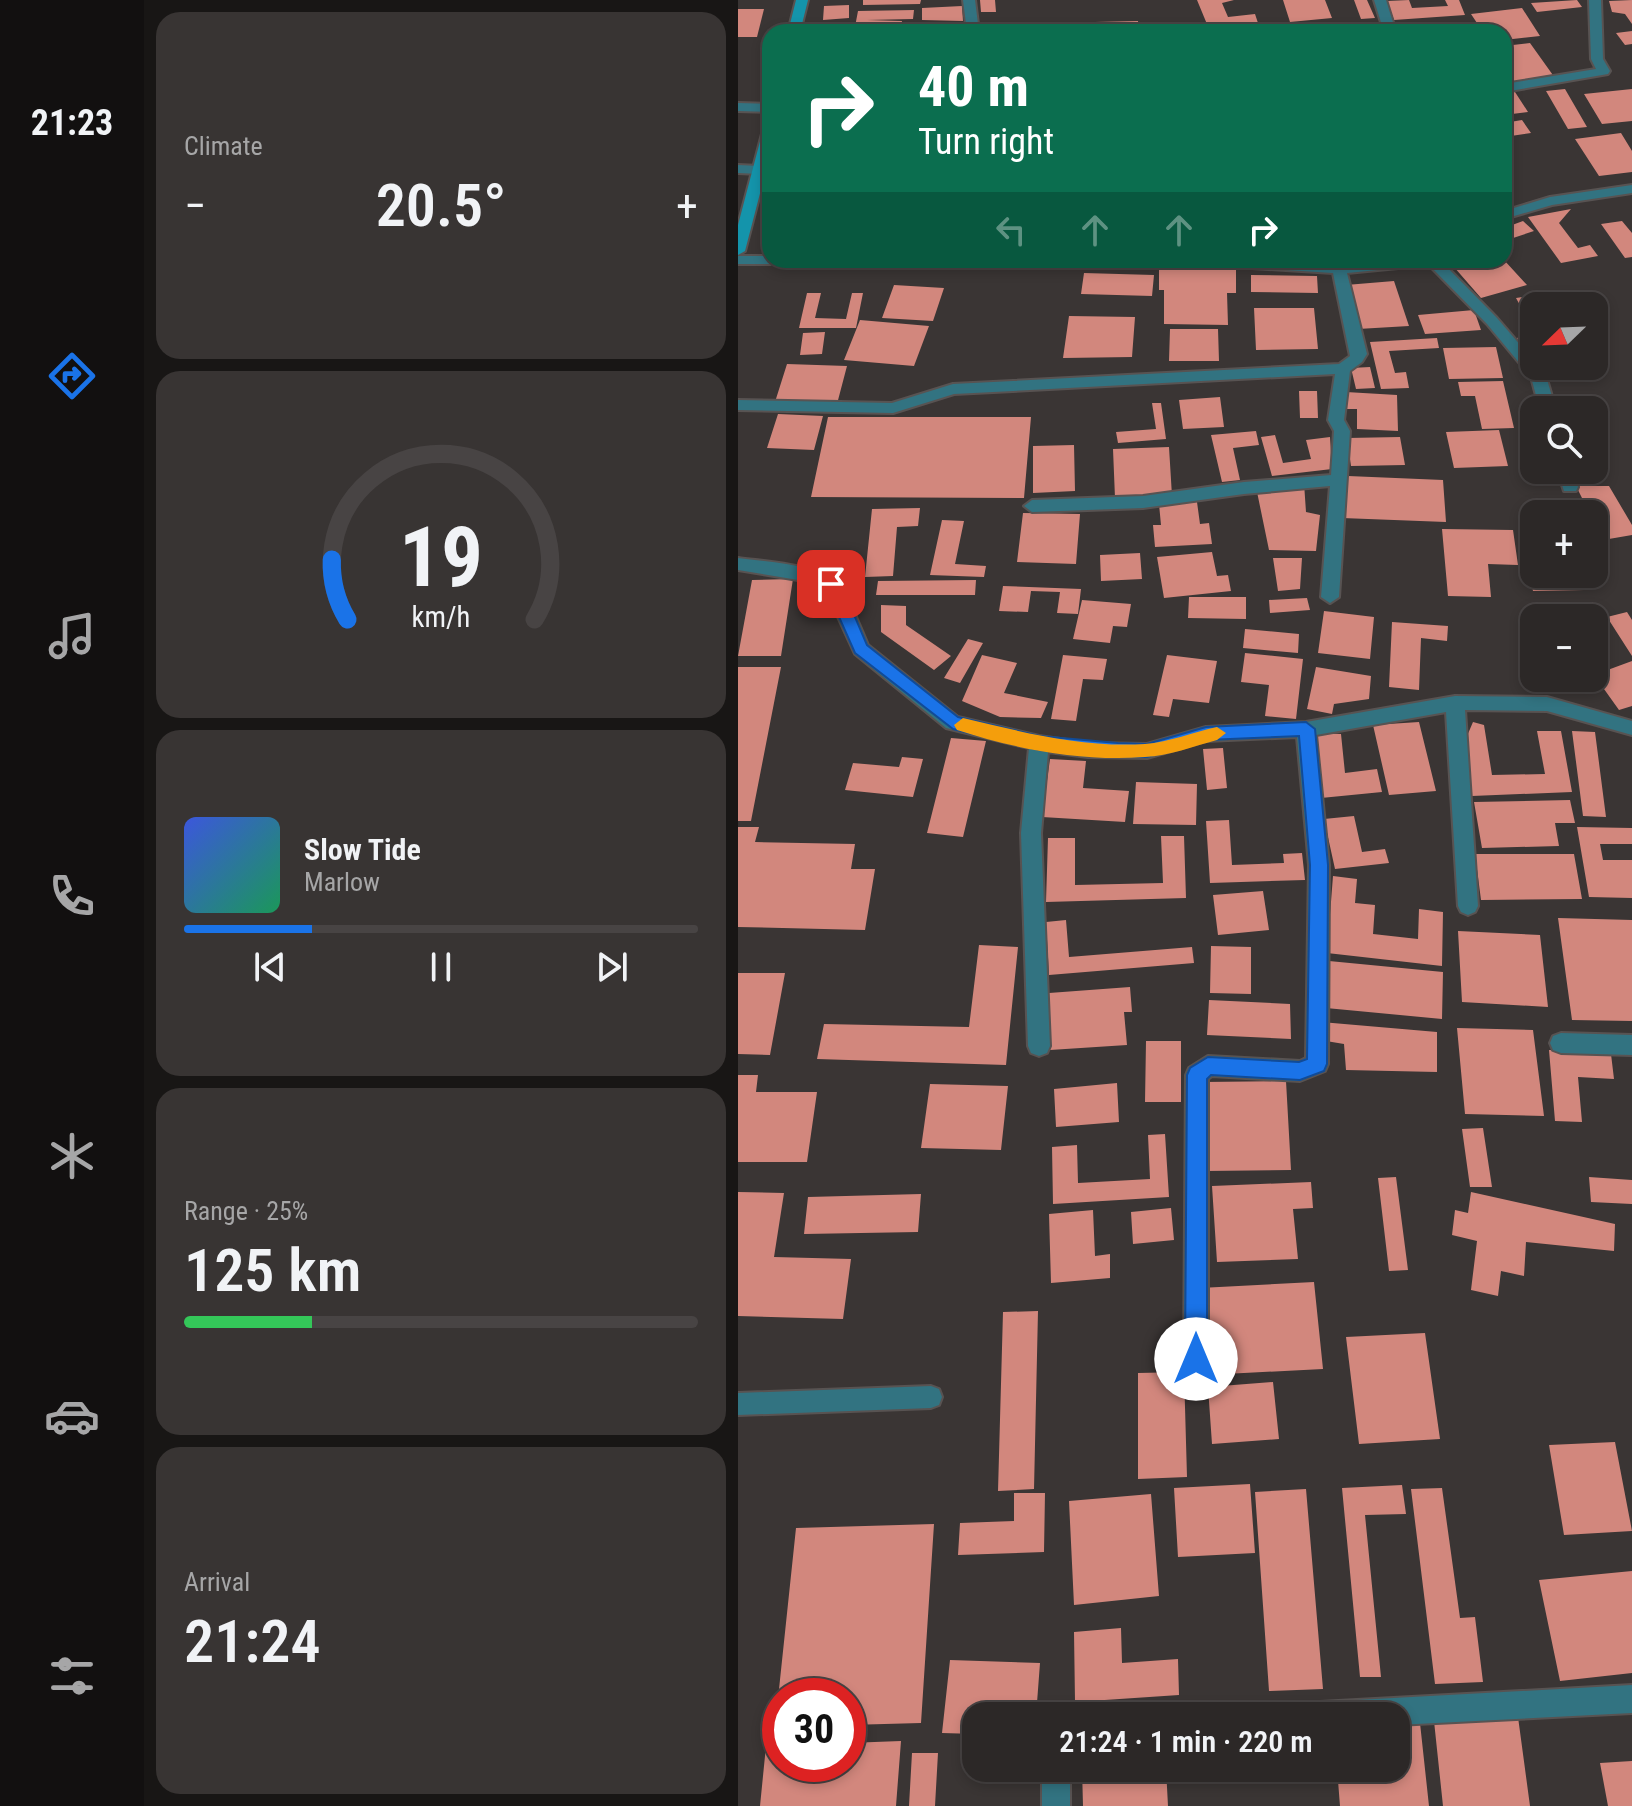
<!DOCTYPE html>
<html lang="en">
<head>
<meta charset="utf-8">
<style>
  :root { --surface:#2c2827; --page:#383433; --text:#f1f3f6; --muted:#a6a6a7; --line:#484444; --accent:#1a73e8 }
  body { margin:0; font-family:"Roboto Condensed",sans-serif; background:var(--page); color:var(--text); height:100vh; display:flex; flex-direction:column; font-size:30px; white-space:nowrap }
  * { box-sizing:border-box; margin:0 }
  p { font-size:26px; color:var(--muted) }
  .icon { flex:none; width:44px; height:44px; fill:none; stroke:currentColor; stroke-width:2; stroke-linecap:round; stroke-linejoin:round }
  .map { position:relative; flex:1; overflow:hidden }
  .drawer { display:flex; flex-direction:column; gap:12px; padding:12px; background:#181615; width:594px }
  .drawer>* { flex:none }
  .top-card { position:absolute; left:24px; top:24px; width:750px; height:244px; border-radius:24px; box-shadow:0 4px 12px #0003,0 0 0 2px var(--line); background:#0b6e4f; color:#fff; overflow:hidden }
  .needle { width:52px; rotate:247deg }
  .buttons { position:absolute; left:782px; top:292px; display:grid; gap:16px }
  .buttons a { display:grid; place-items:center; width:88px; height:88px; border-radius:16px; background:var(--surface); box-shadow:0 4px 12px #0003,0 0 0 2px var(--line); font-size:40px }
  .speed { position:absolute; left:24px; top:1678px; display:flex; gap:16px; font-size:40px; font-weight:700; text-align:center }
  .speed>* { display:grid; place-content:center; width:104px; height:104px; border-radius:50%; background:var(--surface); box-shadow:0 4px 12px #0003,0 0 0 2px var(--line); line-height:1 }
  .speed .limit { border:12px solid #d22; background:#fff; color:#111 }
  .pin { position:absolute; display:grid; place-items:center; width:68px; height:68px; color:#fff; margin:-34px; border-radius:16px; box-shadow:0 4px 12px #0006 }
  .me { position:absolute; width:88px; margin:-44px; rotate:0deg; stroke-linejoin:round; filter:drop-shadow(0 0 6px #0008) }
  .turn { display:flex; align-items:center; gap:28px; height:168px; padding:0 24px; font-size:36px }
  .turn .icon { width:104px; height:104px; stroke-width:2.5 }
  .turn b { display:block; font-size:56px; line-height:68px }
  .lanes { display:flex; align-items:center; height:76px; padding:0 24px; background:#0003; justify-content:center; gap:40px; direction:ltr }
  .lanes .off { opacity:.35 }
  .big { font-size:60px; font-weight:600; line-height:1.1 }
  .drawer .tile { flex:1; display:flex; flex-direction:column; justify-content:center; gap:12px; min-width:0; padding:0 28px; border-radius:24px; background:var(--page) }
  .drawer .dial { align-items:center; gap:0 }
  .dial svg { height:208px; overflow:visible; fill:none; stroke:var(--line); stroke-width:7; stroke-linecap:round; text-anchor:middle }
  .dial text { fill:var(--text); stroke:none }
  .song { display:flex; align-items:center; gap:24px }
  .cover { width:96px; height:96px; border-radius:12px; background:linear-gradient(135deg,hsl(230 70% 55%),hsl(150 70% 35%)) }
  .played { height:8px; border-radius:4px; background:linear-gradient(90deg,var(--accent) 25%,var(--line) 25%) }
  .keys { display:flex; justify-content:space-around; direction:ltr }
  .heat { display:flex; justify-content:space-between; align-items:center; font-size:44px; direction:ltr }
  .charge { height:12px; border-radius:6px; background:linear-gradient(90deg,#34c759 25%,var(--line) 0) }
  .trip { position:absolute; left:224px; top:1702px; width:448px; height:80px; border-radius:24px; background:var(--surface); box-shadow:0 4px 12px #0003,0 0 0 2px var(--line); font-weight:600; line-height:80px; text-align:center }
  main { display:flex; flex:1; min-height:0 }
  .menu { display:flex; flex-direction:column; width:144px; justify-content:space-around; align-items:center; background:#121010; color:var(--muted) }
  .menu .icon { width:56px; height:56px }
  .menu .current { color:var(--accent) }
  .menu b { font-size:36px; color:var(--text) }
  .map>svg:first-child { display:block }
  .building { fill:#d2877d }
  .lines { fill:none; stroke-linecap:round; stroke-linejoin:round }
  .service-casing { stroke:#585352; stroke-width:4 }
  .minor-casing { stroke:#585352; stroke-width:4 }
  .secondary-casing { stroke:#585352; stroke-width:4 }
  .service { fill:#327381; fill-rule:evenodd }
  .minor { fill:#327381; fill-rule:evenodd }
  .secondary { fill:#1494ab; fill-rule:evenodd }
  .route { fill:#1a73e8; stroke:#114b97; stroke-width:2 }
  .slow { fill:#f59e0b }
</style>
</head>
<body>
<main>
<nav class="menu">
<b>21:23</b>
<svg class="icon current" aria-label="directions" viewBox="0 0 24 24"><path d="M12 3l9 9-9 9-9-9zM9 14v-3h6M13 9l2 2-2 2"/></svg>
<svg class="icon" aria-label="music" viewBox="0 0 24 24"><path d="M9 18V5l10-2v13"/><circle cx="6" cy="18" r="3"/><circle cx="16" cy="16" r="3"/></svg>
<svg class="icon" aria-label="phone" viewBox="0 0 24 24"><path d="M5 4h4l2 5-3 2q2 4 5 5l2-3 5 2v4C11 20 4 13 5 4z"/></svg>
<svg class="icon" aria-label="climate" viewBox="0 0 24 24"><path d="M12 3v18M4 7l16 10M4 17L20 7"/></svg>
<svg class="icon" aria-label="car" viewBox="0 0 24 24"><path d="M5 17H2v-5l4-1 3-4h7l3 4 3 1v5h-3M9 17h6M6 11h13"/><circle cx="7" cy="17" r="2"/><circle cx="17" cy="17" r="2"/></svg>
<svg class="icon" aria-label="filters" viewBox="0 0 24 24"><path d="M4 7h16M4 17h16"/><circle cx="9" cy="7" r="2"/><circle cx="15" cy="17" r="2"/></svg>
</nav>
<section class="drawer">
<div class="tile"><p>Climate</p>
<div class="heat"><a>−</a><b class="big">20.5°</b><a>+</a></div>
</div>
<div class="tile dial"><svg viewBox="0 0 100 80">
<path d="M14 69A42 42 0 1 1 86 69"/>
<path d="M14 69A42 42 0 0 1 8 46" stroke="#1a73e8"/>
<text x="50" y="56" font-size="32" font-weight="700">19</text>
<text x="50" y="72" font-size="11">km/h</text>
</svg></div>
<div class="tile">
<div class="song"><i class="cover"></i><div><b>Slow Tide</b><p>Marlow</p></div></div>
<div class="played"></div>
<div class="keys"><svg class="icon" aria-label="previous" viewBox="0 0 24 24"><path d="M18 5L8 12l10 7zM5 5v14"/></svg><svg class="icon" aria-label="pause" viewBox="0 0 24 24"><path d="M8 5v14M16 5v14"/></svg><svg class="icon" aria-label="next" viewBox="0 0 24 24"><path d="M6 5l10 7-10 7zM19 5v14"/></svg></div>
</div>
<div class="tile"><p>Range · 25%</p><b class="big">125 km</b><div class="charge"></div></div>
<div class="tile"><p>Arrival</p><b class="big">21:24</b></div>
</section>
<div class="map">
<svg width="894" height="1806" viewBox="0 0 894 1806">
  <rect width="100%" height="100%" fill="#3a3534"/>
  <path class="building" d="M125 0H183L182 4 125 5Z
    M242 0H257L258 12H243Z
    M459 0H496L484 3 490 17 517 14 520 23 471 29Z
    M545 0H587L594 18 552 22Z
    M616 0H629L637 18 623 19Z
    M671 0 674 8 710 6 707 0H721L727 15 656 20 649 1Z
    M839 0 844 7 799 12 793 3Z
    M894 0V24L887 14 874 12 871 1Z
    M111 5V18L85 20 86 6Z
    M224 6 225 21 184 20V8Z
    M784 8 802 36 766 40V32H745L733 14Z
    M0 9H26L19 37H0Z
    M176 10 175 19 129 20 164 21 162 32H116L120 11Z
    M400 21 401 32H358L357 22Z
    M343 23 344 32H242V26Z
    M657 23H681L684 32H659Z
    M894 31V44L887 45 878 33Z
    M792 43 817 78 766 84V46Z
    M827 89 849 127 830 129 808 91Z
    M894 89V121L864 124 846 94Z
    M777 92 790 112 766 115V93Z
    M784 120 793 133 766 137V123Z
    M883 133 894 151V172L861 176 837 139Z
    M833 209 821 223 840 248 852 245 860 256 823 263 790 217Z
    M785 221 796 231 766 241V228Z
    M884 221 894 233V257L887 258 863 224Z
    M741 260H766L789 285 743 298 716 267Z
    M421 270H498V293H489L490 325 426 324V290H421Z
    M346 273 416 275 414 296 343 294Z
    M513 275 579 276 580 293 513 292Z
    M656 281 671 326 620 329 608 285Z
    M156 285 206 288 195 321 144 318Z
    M817 292 825 306H796V331L778 298Z
    M69 293H83L77 318 108 319 114 293H125L118 328H61Z
    M516 308H576L580 349 518 350Z
    M736 310 743 330 687 334 680 315Z
    M331 316 397 317 394 357 325 358Z
    M122 320 191 326 176 366 106 360Z
    M432 329H480L481 361H431Z
    M87 332 84 354 62 355 65 333Z
    M796 333V358L779 338Z
    M699 338 701 348 651 351 657 373 668 372 671 388 643 389 632 342Z
    M758 347 765 378 711 379 705 348Z
    M49 364 109 366 99 404 37 402Z
    M632 367 637 388 618 389 613 368Z
    M765 381 776 428 744 429 737 396H723L720 382Z
    M561 391H579L580 418H562Z
    M608 392 659 395 660 431 619 429V409H608Z
    M482 397 486 427 445 429 441 400Z
    M414 403H423L428 439 380 443 378 432 418 429Z
    M40 414 85 416 76 450 29 448Z
    M90 417H293L286 498 73 497Z
    M761 430 770 466 716 468 708 432Z
    M518 431 521 445 495 448 502 480 484 482 473 435Z
    M537 435 545 463 573 459 568 440 592 437 594 469 534 476 523 437Z
    M662 437 667 465 613 466 609 438Z
    M336 445 337 491 295 493V446Z
    M431 447 434 496 377 498 375 449Z
    M610 476 705 480 708 522 604 518Z
    M566 483 568 512 582 515 578 551 531 550 518 487Z
    M838 486H871L894 525V535L865 540 856 523V514H852Z
    M459 502 462 524 471 523 474 544 417 547 415 525H423L421 504Z
    M182 508 180 526 159 527 155 576 127 577 134 509Z
    M285 513 342 514 338 564 279 562Z
    M204 520 226 521 217 564 248 566 246 577 192 575Z
    M704 529 775 530 780 565 750 564 753 597 710 596Z
    M785 550H796V574H842L846 590 795 591Z
    M474 552 479 576 490 575 493 591 426 598 419 557Z
    M402 553 404 579 363 581 362 555Z
    M535 558H564L562 589 540 591Z
    M55 579 43 656H0L14 580Z
    M238 580 237 595H138L140 581Z
    M265 586 343 589 340 614 319 613 322 592 293 591 290 612 261 611Z
    M451 597H508V619L450 618Z
    M569 598 572 610 532 613 531 600Z
    M344 600 393 604 389 627 375 626 372 643 335 639Z
    M855 602 869 652 856 656V618H801L798 605Z
    M143 605 168 606V625L213 656 196 670 143 632Z
    M586 611 636 617 632 659 580 653Z
    M889 612 894 620V656L869 617Z
    M654 622 710 626 709 641 683 638 681 690 651 687Z
    M507 629 561 634 560 653 505 648Z
    M230 639 245 643 222 683 206 678Z
    M507 653 565 659 558 719 527 716 531 685 503 682Z
    M244 655 279 663 266 693 310 702 303 718 262 717 224 701Z
    M325 655 369 659 365 680 345 679 338 721 313 719Z
    M429 655 479 661 471 703 435 699 431 717 415 715Z
    M894 661V706L881 710 856 675Z
    M0 667H43L13 821H0Z
    M578 667 633 676 631 699 596 704 594 714 569 709Z
    M817 678H834L836 690H820Z
    M681 722 698 791 651 795 635 725Z
    M735 722 746 725 754 775 807 774 799 731H823L834 792 734 796 723 750Z
    M834 731 857 732 868 817 845 816Z
    M579 733 603 734 607 773 639 769 644 792 583 798Z
    M213 738 248 741 225 837 189 833Z
    M485 748 489 788 469 790 465 749Z
    M164 757 185 759 175 797 107 790 115 763 161 767Z
    M312 759 348 761 345 788 391 791 387 822 304 817Z
    M398 782 459 784 458 825 395 824Z
    M832 800 837 823H817L821 846 744 848 736 802Z
    M616 816 624 852 647 849 651 863 597 869 586 819Z
    M491 820 494 865 546 863 545 854 564 853 567 880 472 883 468 821Z
    M0 827H21L17 842 117 844 113 869H137L127 930 0 927Z
    M839 827 894 828V844H862L865 860H894V898L851 897Z
    M423 836H446L448 898 308 902 310 838H337V885L425 883Z
    M737 854H836L844 899 743 900Z
    M595 876 619 879 617 903 637 905 635 934 680 939 681 909 705 912 704 966 589 953Z
    M525 891 531 930 480 935 475 895Z
    M820 918 894 920V1021L834 1020Z
    M328 920 331 957 454 947 456 963 311 975 308 922Z
    M720 931 802 935 810 1007 724 1002Z
    M241 945 280 947 268 1065 79 1059 86 1024 231 1027Z
    M473 946 513 947V994L472 993Z
    M591 961 705 972 704 1019 588 1008Z
    M0 973H47L32 1055 0 1054Z
    M392 987 394 1012H386L389 1045 312 1050 311 993Z
    M471 1000 552 1004 553 1039 469 1035Z
    M583 1022 699 1032V1072L608 1070 606 1044 582 1040Z
    M719 1028 795 1030 806 1116 727 1114Z
    M408 1041H443V1102H407Z
    M811 1050 873 1054 876 1079 840 1077 844 1122 817 1121Z
    M0 1075H20L18 1092H79L69 1162H0Z
    M548 1081 553 1170 467 1171 465 1082Z
    M379 1083 381 1122 318 1127 316 1089Z
    M192 1084 270 1086 263 1150 183 1148Z
    M745 1128 754 1187H732L724 1129Z
    M427 1134 431 1197 315 1204 314 1147 339 1145 340 1183 412 1179 410 1135Z
    M658 1177 670 1270 651 1271 640 1178Z
    M851 1177 894 1180V1204L853 1202Z
    M573 1182 575 1208 555 1209 560 1259 479 1262 474 1186Z
    M0 1192 46 1193 36 1257 113 1259 105 1319 0 1316Z
    M733 1192 877 1224 876 1251 788 1242 786 1276 763 1271 760 1296 733 1290 739 1241 714 1235 717 1210 730 1213Z
    M183 1194 180 1232 66 1234 70 1197Z
    M433 1208 436 1240 395 1244 393 1212Z
    M355 1210 357 1256 372 1254V1278L313 1283 311 1214Z
    M576 1282 585 1369 468 1375 462 1288Z
    M300 1311 296 1489 260 1491 265 1312Z
    M687 1333 702 1439 621 1444 608 1337Z
    M446 1372 449 1477 400 1479V1373Z
    M535 1382 541 1439 474 1444 470 1387Z
    M877 1442 894 1531 826 1535 811 1445Z
    M512 1484 517 1553 440 1557 436 1488Z
    M664 1485 668 1514 627 1515 643 1677H622L604 1488Z
    M704 1488 722 1618 737 1617 745 1682 697 1684 673 1489Z
    M568 1489 585 1689 531 1691 517 1492Z
    M276 1493H307L306 1552 220 1555 222 1523 276 1521Z
    M413 1494 421 1596 336 1605 331 1501Z
    M196 1524 183 1723 110 1725V1696H42V1727H37L58 1528Z
    M894 1571V1673L822 1681 801 1580Z
    M383 1628 384 1663 440 1659 441 1695 337 1702 336 1632Z
    M212 1660 302 1663 298 1716H238V1734L204 1733Z
    M780 1717 792 1806H705L696 1721Z
    M682 1723 691 1806H602L599 1768H658V1724Z
    M163 1741 158 1806H22L28 1746 42 1745V1764H110V1743Z
    M174 1753H200L197 1806H171Z
    M894 1761V1806H870L862 1763Z
    M344 1768H428L430 1806H345Z"/>
  <g class="lines">
    <g class="service-casing">
      <path id="service" d="M193 1386 201 1389 204 1397 201 1405 193 1408 0 1415V1393Z"/>
    </g>
    <g class="minor-casing">
      <path id="minor" d="M225 0H237L241 32H229Z
        M636 0H648L658 32H646Z
        M851 0H863L865 59 872 71 870 74 766 92V84L858 69 853 59Z
        M0 103 32 104V112L0 111Z
        M0 165 22 166 29 170 22 174 0 173Z
        M894 185V193L814 205 766 219V211L812 197Z
        M0 256H32V260H39L32 264H0Z
        M253 260H271L264 264Z
        M443 260 601 265 702 260 759 318 796 361V366H800L808 376 818 410H802L793 377 749 324 691 265 609 273 629 354 624 362 612 371 606 420 612 431 601 597 592 603 583 597 592 486 506 494 405 508 294 512 286 506 294 500 405 496 506 482 593 475 596 431 590 420 597 374 216 394 155 413 0 410V400L154 403 215 384 601 364 612 356 595 273 450 264Z
        M819 470H835L840 487 838 491H826Z
        M0 558C36 563 93 564 116 597L118 617 130 645 220 717 301 736 350 743 409 744 468 727 568 722 717 696 809 697 894 721V735L809 711 727 710 740 906 737 912 730 915 723 912 720 906 708 712 578 735 591 865 590 1064 587 1071 562 1081 474 1076 470 1079V1359L466 1367 458 1371 450 1367 446 1359 448 1075 451 1068 470 1056 562 1061 568 1058 571 865 559 737 468 741 409 758 350 757 310 752 303 833 312 1046 309 1053 301 1056 293 1053 290 1046 283 833 291 748 208 728 117 654 100 617 99 600 66 581 0 570Z
        M823 1033 894 1035V1055L823 1053 815 1050 812 1043 815 1036Z
        M894 1685V1713L658 1725V1716H568L572 1706 582 1702Z
        M304 1768H332V1806H304Z"/>
    </g>
    <g class="secondary-casing">
      <path id="secondary" d="M58 0H70L62 32H50Z
        M32 126V155L7 251 0 255V225L25 130Z"/>
    </g>
    <use href="#service" class="service"/>
    <use href="#minor" class="minor"/>
    <use href="#secondary" class="secondary"/>
  </g>
  <path class="route" d="M93 578 115 597 117 617 129 645 220 717 301 736 380 743 409 744 468 727 568 722 577 729 590 865 589 1064 586 1071 562 1080 473 1075 469 1079V1359L466 1367 458 1370 450 1367 447 1359 449 1075 452 1068 470 1057 561 1062 569 1059 572 865 561 736 468 740 409 757H380L301 750 215 729 117 653 101 617 100 599 85 584Z"/>
  <path class="slow" d="M225 718C284 732 345 748 407 744 431 742 456 732 479 727L488 733 479 740C456 746 431 756 407 757 346 762 277 749 219 730L216 725Z"/>
</svg>
<div class="buttons">
<a><svg class="needle" viewBox="-14 -14 28 28"><path d="M0-13l5 13h-10z" fill="#e53935"/><path d="M0 13l5-13h-10z" fill="#a6a6a7"/></svg></a>
<a><svg class="icon" aria-label="search" viewBox="0 0 24 24"><circle cx="10" cy="10" r="6"/><path d="M15 15l6 6"/></svg></a>
<a>+</a>
<a>−</a>
</div>
<div class="speed"><div class="limit">30</div></div>
<div class="pin" style="left:93px;top:584px;background:#d93025"><svg class="icon" aria-label="arrive" viewBox="0 0 24 24"><path d="M6 21V4h12l-3 4 3 4H6"/></svg></div>
<svg class="me" style="left:458px;top:1359px" viewBox="-20 -20 40 40"><circle r="19" fill="#fff"/><path d="M0-13L10 11 0 6-10 11z" fill="#1a73e8"/></svg>
<div class="trip">21:24 · 1 min · 220 m</div>
<div class="top-card">
<div class="turn"><svg class="icon" aria-label="right" viewBox="0 0 24 24"><path d="M7 20v-9h11M14 6l5 5-5 5"/></svg><div><b>40 m</b>Turn right</div></div>
<div class="lanes"><svg class="icon off" aria-label="left" viewBox="0 0 24 24"><path d="M17 20v-9H6M10 6l-5 5 5 5"/></svg><svg class="icon off" aria-label="ahead" viewBox="0 0 24 24"><path d="M12 20V5M6 11l6-6 6 6"/></svg><svg class="icon off" aria-label="ahead" viewBox="0 0 24 24"><path d="M12 20V5M6 11l6-6 6 6"/></svg><svg class="icon" aria-label="right" viewBox="0 0 24 24"><path d="M7 20v-9h11M14 6l5 5-5 5"/></svg></div>
</div>
</div>
</main>
</body>
</html>
